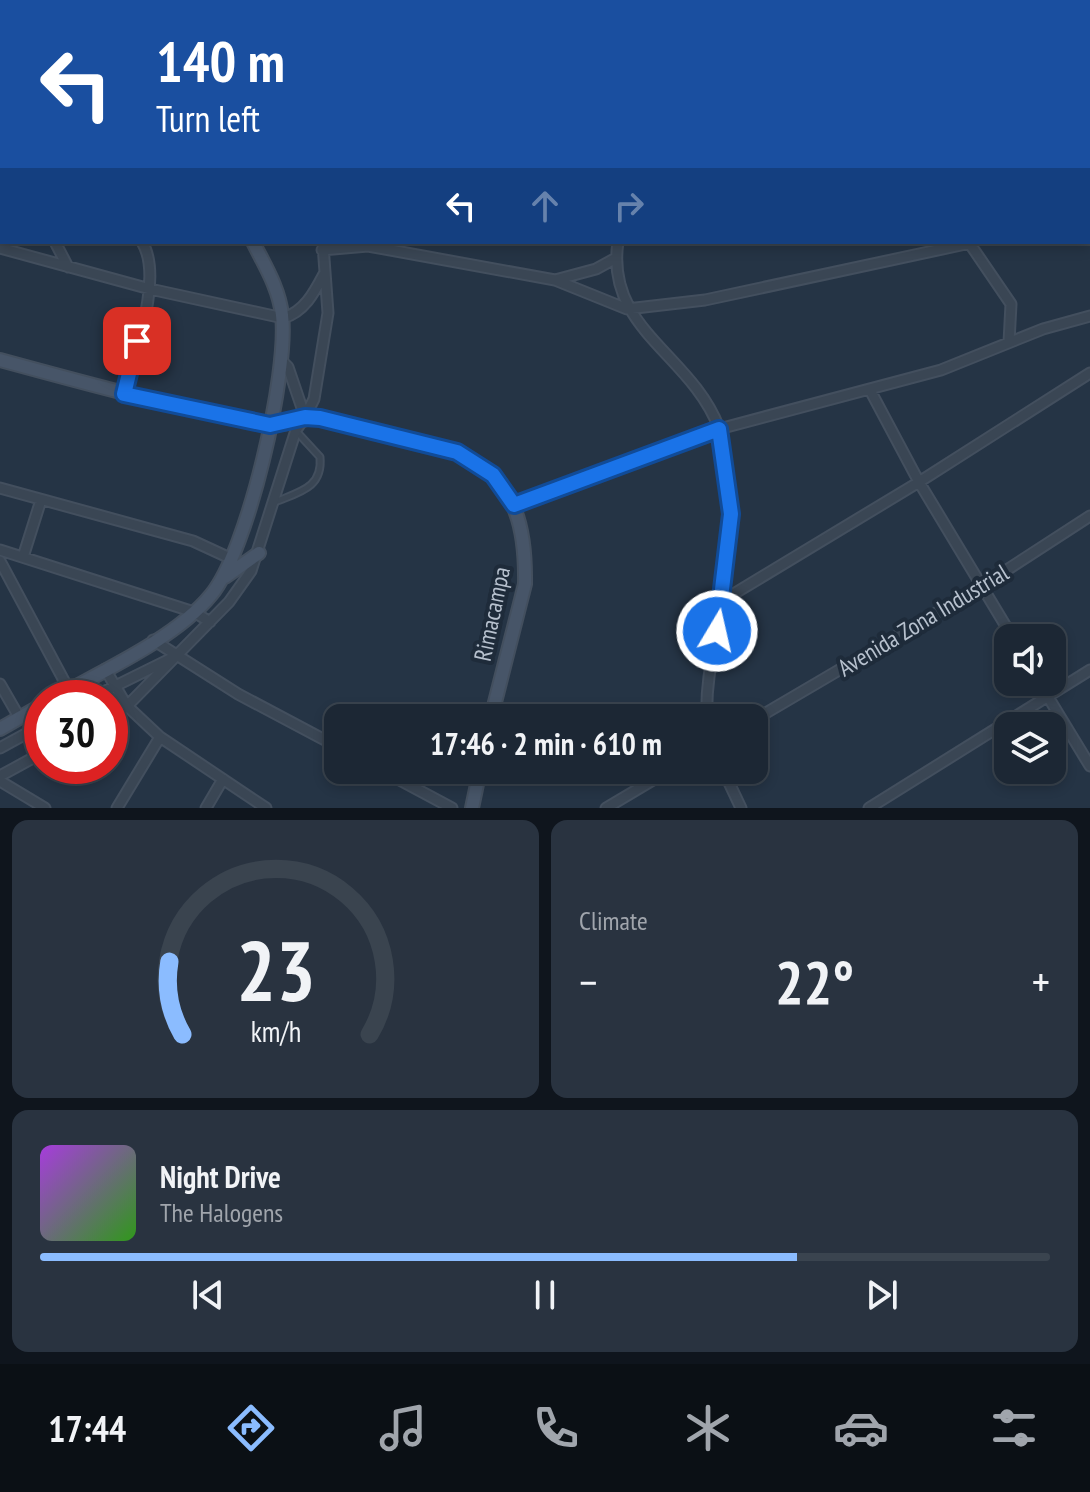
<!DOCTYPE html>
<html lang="en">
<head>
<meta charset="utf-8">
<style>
  :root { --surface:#1c2734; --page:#293340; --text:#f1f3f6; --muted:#a0a5ac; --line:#3a444f; --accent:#8bbcff }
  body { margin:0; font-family:"PT Sans Narrow",sans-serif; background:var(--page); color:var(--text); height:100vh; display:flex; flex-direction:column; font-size:30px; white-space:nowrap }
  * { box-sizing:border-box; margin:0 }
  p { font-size:26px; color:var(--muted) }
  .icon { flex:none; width:44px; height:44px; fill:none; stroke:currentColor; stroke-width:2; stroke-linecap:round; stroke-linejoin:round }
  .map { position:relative; height:808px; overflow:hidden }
  .side { display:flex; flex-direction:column; gap:12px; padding:12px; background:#0f151d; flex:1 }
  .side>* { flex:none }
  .banner { position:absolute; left:0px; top:0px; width:1090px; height:244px; box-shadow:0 4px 12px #0003,0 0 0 2px var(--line); background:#1a4fa0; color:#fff; overflow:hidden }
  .buttons { position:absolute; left:994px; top:624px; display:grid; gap:16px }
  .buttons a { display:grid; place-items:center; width:72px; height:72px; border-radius:16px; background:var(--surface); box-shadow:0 4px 12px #0003,0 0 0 2px var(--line); font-size:40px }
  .speed { position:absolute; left:24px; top:680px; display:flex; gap:16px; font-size:40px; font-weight:700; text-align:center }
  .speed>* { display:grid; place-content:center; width:104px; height:104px; border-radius:50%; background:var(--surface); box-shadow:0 4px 12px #0003,0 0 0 2px var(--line); line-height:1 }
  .speed .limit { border:12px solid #d22; background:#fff; color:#111 }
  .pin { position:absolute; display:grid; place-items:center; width:68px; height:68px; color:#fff; margin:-34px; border-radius:16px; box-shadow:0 4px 12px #0006 }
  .me { position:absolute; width:88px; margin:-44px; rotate:9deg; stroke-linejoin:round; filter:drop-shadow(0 0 6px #0008) }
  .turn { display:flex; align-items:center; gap:28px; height:168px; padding:0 24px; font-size:36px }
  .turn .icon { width:104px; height:104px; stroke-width:2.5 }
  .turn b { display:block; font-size:56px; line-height:68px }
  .lanes { display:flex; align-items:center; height:76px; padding:0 24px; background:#0003; justify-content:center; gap:40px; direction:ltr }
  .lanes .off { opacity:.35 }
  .big { font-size:60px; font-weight:700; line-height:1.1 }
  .side .tile { flex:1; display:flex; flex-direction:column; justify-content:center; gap:12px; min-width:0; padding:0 28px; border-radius:16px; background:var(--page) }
  .side .dial { align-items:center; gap:0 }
  .dial svg { height:208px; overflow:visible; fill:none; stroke:var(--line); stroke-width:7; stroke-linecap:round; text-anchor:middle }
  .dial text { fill:var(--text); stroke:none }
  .song { display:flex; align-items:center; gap:24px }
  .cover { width:96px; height:96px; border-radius:12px; background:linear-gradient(135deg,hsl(280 70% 55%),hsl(110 70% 35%)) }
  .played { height:8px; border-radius:4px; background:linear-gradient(90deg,var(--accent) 75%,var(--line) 75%) }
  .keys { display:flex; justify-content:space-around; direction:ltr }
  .heat { display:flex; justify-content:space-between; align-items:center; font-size:44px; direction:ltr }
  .side .tiles { flex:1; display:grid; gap:12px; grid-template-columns:1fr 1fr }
  .tile:last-child { grid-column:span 2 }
  .trip { position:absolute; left:324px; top:704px; width:444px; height:80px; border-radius:16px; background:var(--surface); box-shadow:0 4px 12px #0003,0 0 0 2px var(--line); font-weight:700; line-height:80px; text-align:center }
  .dock { display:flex; height:128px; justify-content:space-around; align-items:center; background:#0b1015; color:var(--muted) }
  .dock .icon { width:56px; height:56px }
  .dock .active { color:var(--accent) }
  .dock b { font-size:36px; color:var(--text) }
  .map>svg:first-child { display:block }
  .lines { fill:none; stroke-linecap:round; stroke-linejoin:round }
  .lane-casing { stroke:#434f5e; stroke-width:9 }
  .street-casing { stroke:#434f5e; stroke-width:13 }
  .secondary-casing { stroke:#434f5e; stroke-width:16 }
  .lane { stroke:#3a4654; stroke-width:5 }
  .street { stroke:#3a4654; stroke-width:9 }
  .secondary { stroke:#475568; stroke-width:12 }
  .route-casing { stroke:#114b97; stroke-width:20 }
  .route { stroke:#1a73e8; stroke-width:14 }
  .labels { text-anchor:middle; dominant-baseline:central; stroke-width:8; stroke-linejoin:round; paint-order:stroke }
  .street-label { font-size:24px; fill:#b7c1ce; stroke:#1e2b3a }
</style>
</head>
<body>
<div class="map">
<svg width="1090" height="808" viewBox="0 0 1090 808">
  <rect width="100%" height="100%" fill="#253445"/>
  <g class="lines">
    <g class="lane-casing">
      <path id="lane" d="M275 502C299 492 323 488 320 457L297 432"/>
    </g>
    <g class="street-casing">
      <path id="street" d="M204 0 205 2
        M369 0 371 2
        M387 0 388 2
        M554 0 555 2
        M0 1 6 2
        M73 2 78 0
        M0 16 2 19
        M1088 39H1090
        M0 98 2 97
        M0 142 2 145
        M1088 195 1090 194
        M55 242 68 267
        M618 242C605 329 691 354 719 428 723 438 723 452 725 464 733 509 728 558 722 603 716 642 705 679 707 718
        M970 244 1011 304 1009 342
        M0 248 150 289 283 318C304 312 314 293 324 274
        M322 250 368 246 555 280 627 309 705 300 975 242
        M555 280 596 269 616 258
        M870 390 919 482 1013 638
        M124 394C134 355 164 277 142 242
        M305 417 314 399 328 313 323 245
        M0 488 193 541 232 559
        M514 505 719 429 941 370 1043 329 1090 316
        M0 550 194 612 210 622
        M23 557 41 500
        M0 561 69 690
        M722 601 919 482 1090 373
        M153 640 238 694 338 747
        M105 669 127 706 160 737 266 808
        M1039 682 1090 766
        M0 684 19 717
        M91 698 170 659
        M110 715 127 706 229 602 251 571 296 430 305 417 288 367 281 360
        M754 720 982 586 1090 516
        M0 748 42 725
        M381 770 452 808
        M723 770 741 808
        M0 776 42 753
        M0 781 45 808
        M117 808 160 737
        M206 808 223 779
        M606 808 670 770
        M869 808 1090 670"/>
    </g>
    <g class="secondary-casing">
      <path id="secondary" d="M126 0 127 2
        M0 360C88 384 176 408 265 424 286 428 303 415 325 419L457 452C515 482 526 522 525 584L491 718
        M225 577 259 553
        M54 698C103 671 176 638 211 595 248 551 289 372 282 315 279 288 265 266 253 242
        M0 729 42 705
        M472 808 480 770"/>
    </g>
    <use href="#lane" class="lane"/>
    <use href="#street" class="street"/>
    <use href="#secondary" class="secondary"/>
  </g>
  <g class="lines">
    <g class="route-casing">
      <path id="route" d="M137 341 124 394 270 425 305 417 320 418 457 452 493 475 514 505 719 429 731 514 717 631"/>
    </g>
    <use href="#route" class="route"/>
  </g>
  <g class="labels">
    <g class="street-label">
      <text transform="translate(492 614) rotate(-78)">Rimacampa</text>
      <text transform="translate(923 620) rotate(-31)">Avenida Zona Industrial</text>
    </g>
  </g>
</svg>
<div class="buttons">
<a><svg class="icon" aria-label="sound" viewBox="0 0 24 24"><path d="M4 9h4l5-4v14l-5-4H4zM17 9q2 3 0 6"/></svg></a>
<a><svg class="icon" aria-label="layers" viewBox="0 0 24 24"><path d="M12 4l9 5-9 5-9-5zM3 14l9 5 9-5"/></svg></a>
</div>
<div class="speed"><div class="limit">30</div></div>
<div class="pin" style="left:137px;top:341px;background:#d93025"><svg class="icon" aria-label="arrive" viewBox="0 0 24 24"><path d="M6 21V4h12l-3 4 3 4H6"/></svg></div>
<svg class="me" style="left:717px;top:631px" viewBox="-20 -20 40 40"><circle r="17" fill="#1a73e8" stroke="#fff" stroke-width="3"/><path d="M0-11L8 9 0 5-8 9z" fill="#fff"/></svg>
<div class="trip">17:46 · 2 min · 610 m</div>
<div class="banner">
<div class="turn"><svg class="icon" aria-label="left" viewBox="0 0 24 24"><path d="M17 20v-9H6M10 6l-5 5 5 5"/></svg><div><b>140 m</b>Turn left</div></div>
<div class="lanes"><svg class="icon" aria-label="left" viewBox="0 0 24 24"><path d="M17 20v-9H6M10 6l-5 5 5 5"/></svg><svg class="icon off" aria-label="ahead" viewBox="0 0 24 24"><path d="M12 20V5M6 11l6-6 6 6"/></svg><svg class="icon off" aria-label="right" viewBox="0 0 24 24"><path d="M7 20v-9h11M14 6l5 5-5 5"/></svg></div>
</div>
</div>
<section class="side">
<div class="tiles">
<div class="tile dial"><svg viewBox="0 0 100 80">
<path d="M14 69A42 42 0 1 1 86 69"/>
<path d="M14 69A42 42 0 0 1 9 41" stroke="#8bbcff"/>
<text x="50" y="56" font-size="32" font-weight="700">23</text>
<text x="50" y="72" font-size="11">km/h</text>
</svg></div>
<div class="tile"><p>Climate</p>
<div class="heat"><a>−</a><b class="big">22°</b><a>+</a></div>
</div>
<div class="tile">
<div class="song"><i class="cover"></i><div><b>Night Drive</b><p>The Halogens</p></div></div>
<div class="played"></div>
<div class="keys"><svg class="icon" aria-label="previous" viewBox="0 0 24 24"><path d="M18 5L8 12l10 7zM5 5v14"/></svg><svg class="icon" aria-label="pause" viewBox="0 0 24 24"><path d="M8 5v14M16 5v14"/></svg><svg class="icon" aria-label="next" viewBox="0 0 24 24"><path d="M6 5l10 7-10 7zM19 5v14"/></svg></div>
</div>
</div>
</section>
<nav class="dock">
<b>17:44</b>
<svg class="icon active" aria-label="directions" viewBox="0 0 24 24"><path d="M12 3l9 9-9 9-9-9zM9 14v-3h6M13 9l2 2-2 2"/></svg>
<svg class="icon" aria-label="music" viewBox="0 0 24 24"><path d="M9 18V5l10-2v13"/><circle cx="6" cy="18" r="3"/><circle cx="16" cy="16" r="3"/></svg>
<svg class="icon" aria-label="phone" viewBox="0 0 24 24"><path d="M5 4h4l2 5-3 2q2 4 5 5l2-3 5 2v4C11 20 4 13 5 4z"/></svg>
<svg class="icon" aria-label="climate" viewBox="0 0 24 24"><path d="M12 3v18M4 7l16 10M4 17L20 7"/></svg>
<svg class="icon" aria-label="car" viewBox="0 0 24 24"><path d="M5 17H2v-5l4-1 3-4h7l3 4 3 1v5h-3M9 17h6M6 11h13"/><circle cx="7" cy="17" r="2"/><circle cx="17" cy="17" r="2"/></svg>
<svg class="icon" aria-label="filters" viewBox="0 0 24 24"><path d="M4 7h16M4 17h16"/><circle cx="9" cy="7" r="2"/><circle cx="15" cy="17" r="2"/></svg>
</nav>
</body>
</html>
